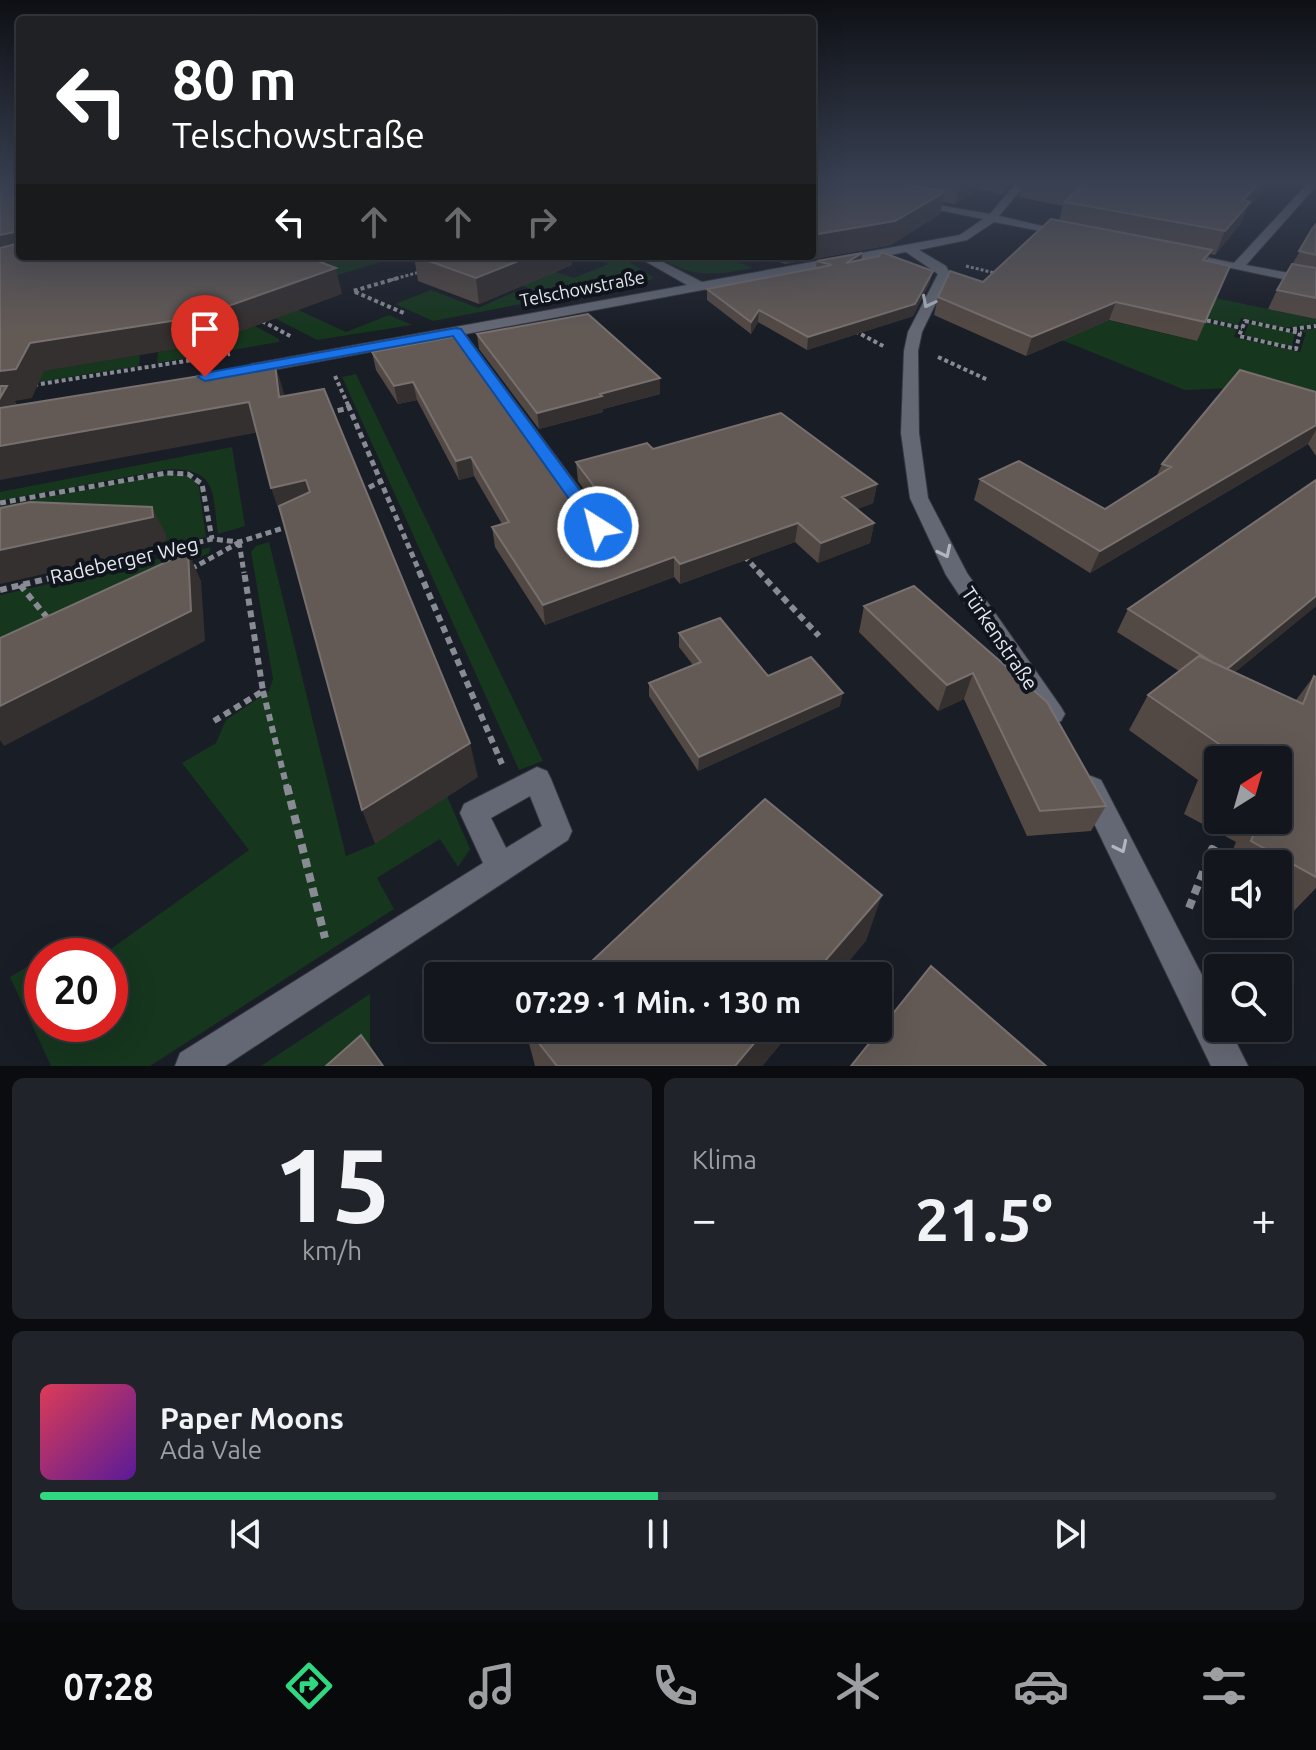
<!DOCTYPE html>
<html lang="de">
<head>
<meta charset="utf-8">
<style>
  :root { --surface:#13161c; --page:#202329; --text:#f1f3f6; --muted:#9d9fa3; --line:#32353b; --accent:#31d882 }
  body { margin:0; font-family:Ubuntu,sans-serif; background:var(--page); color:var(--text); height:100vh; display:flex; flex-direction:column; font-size:30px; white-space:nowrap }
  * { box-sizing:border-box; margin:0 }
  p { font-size:26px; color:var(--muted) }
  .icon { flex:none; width:44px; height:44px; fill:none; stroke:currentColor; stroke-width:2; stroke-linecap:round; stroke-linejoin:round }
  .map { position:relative; height:1066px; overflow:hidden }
  .sheet { display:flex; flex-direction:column; gap:12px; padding:12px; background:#0a0c0f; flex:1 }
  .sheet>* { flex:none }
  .top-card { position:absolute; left:16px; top:16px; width:800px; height:244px; border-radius:8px; box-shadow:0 8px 32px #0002,0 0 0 2px var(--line); background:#202124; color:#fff; overflow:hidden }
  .needle { width:52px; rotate:37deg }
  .controls { position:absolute; left:1204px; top:746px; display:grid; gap:16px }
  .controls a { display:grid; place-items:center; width:88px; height:88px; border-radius:8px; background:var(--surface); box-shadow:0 8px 32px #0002,0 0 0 2px var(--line); font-size:40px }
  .speed { position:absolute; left:24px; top:938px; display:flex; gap:16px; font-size:40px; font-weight:700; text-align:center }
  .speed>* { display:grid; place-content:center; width:104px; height:104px; border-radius:50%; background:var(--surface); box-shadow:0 8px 32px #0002,0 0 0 2px var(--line); line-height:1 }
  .speed .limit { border:12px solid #d22; background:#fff; color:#111 }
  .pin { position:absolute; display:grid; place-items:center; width:68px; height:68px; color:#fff; margin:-82px -34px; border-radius:50% 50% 50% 0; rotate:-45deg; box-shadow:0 0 8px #0007 }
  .pin .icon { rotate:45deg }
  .me { position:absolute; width:88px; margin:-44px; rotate:324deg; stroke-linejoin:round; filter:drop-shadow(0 0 6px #0008) }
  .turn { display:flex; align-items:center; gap:28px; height:168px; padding:0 24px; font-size:36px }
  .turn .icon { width:104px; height:104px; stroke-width:2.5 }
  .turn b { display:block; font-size:56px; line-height:68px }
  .lanes { display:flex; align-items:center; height:76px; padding:0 24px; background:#0003; justify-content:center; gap:40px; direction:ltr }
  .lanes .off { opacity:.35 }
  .big { font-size:60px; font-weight:700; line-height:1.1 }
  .sheet .tile { flex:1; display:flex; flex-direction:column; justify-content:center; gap:12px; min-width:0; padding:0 28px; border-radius:12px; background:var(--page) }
  .sheet .dial { align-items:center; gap:0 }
  .dial b { font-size:104px; line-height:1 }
  .song { display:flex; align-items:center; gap:24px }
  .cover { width:96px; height:96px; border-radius:12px; background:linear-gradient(135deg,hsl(350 70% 55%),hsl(270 70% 35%)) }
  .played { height:8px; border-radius:4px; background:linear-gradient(90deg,var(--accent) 50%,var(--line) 50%) }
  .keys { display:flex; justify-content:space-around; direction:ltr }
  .heat { display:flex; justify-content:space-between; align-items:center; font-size:44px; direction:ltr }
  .sheet .tiles { flex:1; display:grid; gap:12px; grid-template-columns:1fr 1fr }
  .tile:last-child { grid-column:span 2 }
  .trip { position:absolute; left:424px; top:962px; width:468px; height:80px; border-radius:8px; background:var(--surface); box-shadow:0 8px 32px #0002,0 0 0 2px var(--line); font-weight:700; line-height:80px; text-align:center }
  .tabs { display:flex; height:128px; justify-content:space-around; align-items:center; background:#08090b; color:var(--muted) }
  .tabs .icon { width:56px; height:56px }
  .tabs .active { color:var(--accent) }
  .tabs b { font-size:36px; color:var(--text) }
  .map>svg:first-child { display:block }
  .green { fill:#16361e }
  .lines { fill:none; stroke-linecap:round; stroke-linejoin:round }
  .lane-casing { stroke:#363840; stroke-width:2 }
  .street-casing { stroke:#363840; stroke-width:2 }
  .path-far4 { stroke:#888b93; stroke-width:3; stroke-dasharray:3 2; stroke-linecap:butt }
  .path-far3 { stroke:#888b93; stroke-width:4; stroke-dasharray:4 3; stroke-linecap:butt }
  .path-far2 { stroke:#888b93; stroke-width:5; stroke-dasharray:6 4; stroke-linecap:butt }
  .path-far1 { stroke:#888b93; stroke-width:6; stroke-dasharray:7 5; stroke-linecap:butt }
  .path { stroke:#888b93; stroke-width:8; stroke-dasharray:9 6; stroke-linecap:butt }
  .lane { fill:#646874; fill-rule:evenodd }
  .street { fill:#646874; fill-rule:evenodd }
  .wall { fill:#534944; fill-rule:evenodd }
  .shaded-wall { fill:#353030 }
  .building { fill:#635a56; stroke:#77706e; stroke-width:2 }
  .oneway { stroke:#b1b5be }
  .route { fill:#1a73e8; stroke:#114b97; stroke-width:2 }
  .labels { text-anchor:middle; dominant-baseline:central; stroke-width:8; stroke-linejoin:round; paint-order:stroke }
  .far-street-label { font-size:18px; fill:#e5e8ef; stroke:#10141d }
  .street-label { font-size:20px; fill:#e5e8ef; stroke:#10141d }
</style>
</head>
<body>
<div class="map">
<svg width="1316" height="1066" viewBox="0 0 1316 1066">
  <rect width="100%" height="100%" fill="#191d26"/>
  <path class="green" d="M318 256H402L272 294 281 266Z
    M586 256H620L654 278 639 285 554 298 503 278 534 265 574 278 608 264Z
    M655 256H722L753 268C710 276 695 278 655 256Z
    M1163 287 1316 319V324L1284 328 1241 318 1238 325 1140 303Z
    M431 290 478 308 517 291 542 300 433 321 395 304Z
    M988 292 1196 341 1205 322 1237 329 1234 337 1300 352 1306 333 1298 331 1316 328V394L1259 387 1185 390 951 295Z
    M279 301 346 332 389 315 412 325 317 340 257 309Z
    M1249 323 1295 333 1292 347 1244 336Z
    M255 326 279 339V342L157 363 158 352 207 344Z
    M140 355 139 366 39 382 42 371Z
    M356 374 543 761 519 770 342 377Z
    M232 447 245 526 218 534C212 494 219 469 169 469L0 501V492Z
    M167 474C181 474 192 474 199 487L206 537 146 550 0 551V506Z
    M269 542 346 856 375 844 447 796 470 849 458 867 440 839 377 878 394 909 150 1066H51L10 977 37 961 42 967V1024H110V956H101L249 850 182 763 216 743 226 720 269 691 273 679 251 552 256 546Z
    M211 547 209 553 7 649 0 668V595Z
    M370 994V1051L353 1066H261Z"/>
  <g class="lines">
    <g class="lane-casing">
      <path id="lane" d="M456 328 461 329 595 509 598 513 595 517H581L449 332Z"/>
    </g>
    <g class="street-casing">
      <path id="street" d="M1018 181H1028L999 216 1073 233 1067 236 994 222 967 240 919 250 946 266 950 274 922 332 918 351 919 433 928 498 967 573 1061 707 1065 714 1061 721 1052 724 1043 721 946 575 910 498 901 433 904 351 908 332 938 274 906 252 251 374 243 369 251 364 687 285 636 256H651L702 282 960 235 983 219 914 205V201L990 214Z
        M1310 181H1316V186L1246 265 1316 278V286L1175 256 1181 252 1234 263Z
        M537 767 547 771 551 779 572 831 568 840 225 1066H175L180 1053 483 863 460 813 464 804ZM530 796 542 826 506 848 491 818Z
        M1091 776 1101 780 1218 1006V1028H1229L1248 1066H1211L1077 788 1081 780Z"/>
    </g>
    <path class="path-far4" d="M356 256H366
      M966 266 999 274
      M391 280 423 271"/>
    <path class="path-far3" d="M398 278 353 291 406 314
      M1200 319 1242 328
      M262 321 292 337
      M1245 321 1300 333 1296 349 1239 336Z
      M1293 329 1316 326
      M855 331 885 347
      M938 357 988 380
      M335 376 349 407
      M34 385 230 354"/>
    <path class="path-far2" d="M348 405 420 573
      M328 413 349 408
      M360 492 380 482
      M0 503 166 473 188 474 202 484 212 539
      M239 542 244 573
      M744 556 760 573
      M191 569 238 543
      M71 573 212 539 239 542 290 526"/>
    <path class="path-far1" d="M419 571 502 764
      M758 571 819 636
      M20 585 50 621
      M0 590 80 571
      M263 691 287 788
      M214 721 263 691 244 571"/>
    <path class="path" d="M287 786 325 938
      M1189 908 1212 849 1229 859"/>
    <use href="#lane" class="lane"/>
    <use href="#street" class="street"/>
  </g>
  <path class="wall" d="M812 181H1014L1003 194 979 189 955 204 943 202 940 214 891 245 786 264 759 256H812Z
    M1023 181H1273L1247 208 1240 224 1215 255 1210 254 1207 261 1230 266 1197 341 1109 320 1026 356 934 315 938 297 983 282 1059 220 1063 206 1019 197Z
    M1316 224V319L1268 309 1277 290Z
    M862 253 861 260 930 282 913 316 807 350 758 322 751 334 707 300V289L816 268 817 261Z
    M414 256H571L572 265 479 304 418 281Z
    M477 334 660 394 603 409V412L539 429 479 349Z
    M372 352 517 424 549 470 590 515H602L578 481 576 462 653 449 877 484 873 503 857 509 874 523 870 543 818 563 795 542 680 584 674 577 545 625 495 547 492 527 502 524 474 476 459 480 417 400 398 404 376 370Z
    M1316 392V456L1308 444 1090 573 974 500 980 479 1105 509 1156 477 1162 464Z
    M1316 480V606L1235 672 1296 700 1314 676 1316 677V888L1291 914 1278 907V864H1227L1236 842 1184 814 1198 780 1129 730 1148 695 1179 671 1117 632 1128 609ZM1218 760 1278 820H1218Z
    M914 586 1106 806 1091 831 1027 836 964 699 938 711 859 632 864 606Z
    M679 633 768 676 840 706 698 771 649 696V683L693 665 679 647Z
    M525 1028H794L762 1066H535Z"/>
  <path class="shaded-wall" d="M962 181H981L979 189 955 204 960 183Z
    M1006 181H1014L1003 194Z
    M1262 181H1273L1247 208 1240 224 1215 255 1225 231 1243 200Z
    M945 192 940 214 891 245 786 264 787 256H812V235Z
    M20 231V256L0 262V235Z
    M862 253 861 264 846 263Z
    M531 256H571L572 265 479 304 476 278Z
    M336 268 342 294 207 344 44 371 32 398 15 401 23 415 0 419V371L30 343Z
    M933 271 930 282 913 316 807 350 808 337Z
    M1116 302 1109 320 1026 356 1032 337Z
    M759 310 758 322 751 334V322Z
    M275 364 284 393 288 427 279 397Z
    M660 378V394L603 409V412L539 429 537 413Z
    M413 382 417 400 398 404 394 386Z
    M249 402 260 432 0 480V446Z
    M1316 425V430L1308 444 1090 573 1100 551Z
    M471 457 474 476 459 480 456 461Z
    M306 480 317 512 282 520 271 488Z
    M877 484 873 503 839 517 842 497Z
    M152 507 166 535V546L0 584V550Z
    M798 523 795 542 680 584V564Z
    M874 523 870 543 818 563 821 543Z
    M188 552 201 581 205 641 4 746 0 740V706Z
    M674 557V577L545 625 543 605Z
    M1316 596V606L1211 692 1225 670Z
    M973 673 964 699 938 711 947 685Z
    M843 693 840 706 698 771 699 757Z
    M470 743 478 777 375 844 362 810Z
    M882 895 866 941 837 976H812Z
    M767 1028H794L762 1066H735Z"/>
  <path class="building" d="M0 181H20V231L0 235Z
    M812 181H890L945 192 895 221 812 235Z
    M1052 181H1262L1243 200 1250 202 1225 231 1065 202 1081 187Z
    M1051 219 1212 250 1203 260 1230 266 1205 322 1116 302 1032 337 938 297 950 271 983 282Z
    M1316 224V255L1299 251 1312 229Z
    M20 243V256H305L336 268 197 317 30 343 16 369 0 371V248Z
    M881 252 933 271 915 304 808 337 759 310 751 322 707 289 832 265 817 261 862 253 846 263 879 256Z
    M415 256H531L476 278Z
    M1292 264 1316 268V298L1277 290Z
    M588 314 660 378 600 394 602 396 537 413 477 334Z
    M457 336 516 416 512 417 549 470 555 469 590 515H604L610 508 576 462 647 443 653 449 781 413 877 484 842 497 874 523 821 543 798 523 680 564 674 557 543 605 492 527 509 522 471 457 456 461 413 382 394 386 372 352Z
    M275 364 279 397 324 389 470 743 362 810 279 506 310 492 306 480 271 488 249 402 0 446V408Z
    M1240 370 1316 392V425L1100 551 980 479 1019 461 1105 509 1171 467 1162 464Z
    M0 386H7L0 398Z
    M1316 480V596L1227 669 1214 663 1128 609Z
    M30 502 152 507 153 517 0 550V508Z
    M188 552 191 611 0 706V638Z
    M914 586 1047 702 1106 806 1040 811 973 673 947 685 864 606Z
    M720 618 768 676 811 657 843 693 699 757 649 683 701 662 679 633Z
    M1199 656 1303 704 1314 676 1316 677V877L1251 841 1259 820H1278V760H1218V784L1208 779 1222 746 1148 695Z
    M765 799 882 895 812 976H576Z
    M931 966 1046 1066H851Z
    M527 1028H767L735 1066H557Z
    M361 1035 383 1066H326Z"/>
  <defs><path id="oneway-chevron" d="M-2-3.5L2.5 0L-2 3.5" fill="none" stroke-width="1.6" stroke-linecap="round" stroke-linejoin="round" transform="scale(2)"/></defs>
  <g class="oneway">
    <use href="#oneway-chevron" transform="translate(928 302) rotate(117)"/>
    <use href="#oneway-chevron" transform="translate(945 552) rotate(64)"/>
    <use href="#oneway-chevron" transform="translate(1121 847) rotate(64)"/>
  </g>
  <linearGradient id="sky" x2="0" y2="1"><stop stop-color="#0e1015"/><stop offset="0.55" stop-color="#384052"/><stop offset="1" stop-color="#384052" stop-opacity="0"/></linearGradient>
  <rect width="1316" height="330" fill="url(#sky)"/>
  <path class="route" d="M456 328 461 329 604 523 607 527 604 531H592L453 336 205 381 198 377 205 373Z"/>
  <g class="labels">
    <g class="far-street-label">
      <text transform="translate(582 288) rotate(-11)">Telschowstraße</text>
    </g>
    <g class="street-label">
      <text transform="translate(124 560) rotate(-13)">Radeberger Weg</text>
      <text transform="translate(1000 638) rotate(56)">Türkenstraße</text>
    </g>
  </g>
</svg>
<div class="controls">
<a><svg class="needle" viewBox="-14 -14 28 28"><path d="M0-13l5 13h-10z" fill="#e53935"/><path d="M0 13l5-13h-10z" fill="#9d9fa3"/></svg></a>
<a><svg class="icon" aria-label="sound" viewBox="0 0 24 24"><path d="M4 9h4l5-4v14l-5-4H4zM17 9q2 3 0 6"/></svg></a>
<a><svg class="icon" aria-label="search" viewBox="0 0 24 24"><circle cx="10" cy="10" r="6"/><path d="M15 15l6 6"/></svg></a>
</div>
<div class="speed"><div class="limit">20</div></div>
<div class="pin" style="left:205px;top:377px;background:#d93025"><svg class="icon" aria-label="arrive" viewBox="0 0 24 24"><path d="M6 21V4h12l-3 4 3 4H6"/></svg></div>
<svg class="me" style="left:598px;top:527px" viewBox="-20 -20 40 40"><circle r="17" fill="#1a73e8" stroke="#fff" stroke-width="3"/><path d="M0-11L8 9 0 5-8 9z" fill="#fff"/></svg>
<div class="trip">07:29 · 1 Min. · 130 m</div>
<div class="top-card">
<div class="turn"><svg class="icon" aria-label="left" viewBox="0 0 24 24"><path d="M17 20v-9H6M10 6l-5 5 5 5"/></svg><div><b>80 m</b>Telschowstraße</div></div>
<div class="lanes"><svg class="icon" aria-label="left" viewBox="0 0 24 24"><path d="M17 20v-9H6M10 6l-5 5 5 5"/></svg><svg class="icon off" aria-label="ahead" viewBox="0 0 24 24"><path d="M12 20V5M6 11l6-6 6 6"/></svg><svg class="icon off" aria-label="ahead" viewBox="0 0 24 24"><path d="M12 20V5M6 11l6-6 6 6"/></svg><svg class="icon off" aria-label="right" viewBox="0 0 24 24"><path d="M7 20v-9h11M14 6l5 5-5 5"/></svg></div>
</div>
</div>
<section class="sheet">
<div class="tiles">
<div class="tile dial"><b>15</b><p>km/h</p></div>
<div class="tile"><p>Klima</p>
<div class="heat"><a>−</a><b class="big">21.5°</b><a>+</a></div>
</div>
<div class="tile">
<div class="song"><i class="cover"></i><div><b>Paper Moons</b><p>Ada Vale</p></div></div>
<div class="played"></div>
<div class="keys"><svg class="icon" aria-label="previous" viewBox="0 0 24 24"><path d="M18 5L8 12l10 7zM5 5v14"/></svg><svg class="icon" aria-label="pause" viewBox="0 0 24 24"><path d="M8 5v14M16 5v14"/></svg><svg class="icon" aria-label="next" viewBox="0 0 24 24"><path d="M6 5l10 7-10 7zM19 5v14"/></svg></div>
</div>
</div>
</section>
<nav class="tabs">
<b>07:28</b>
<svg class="icon active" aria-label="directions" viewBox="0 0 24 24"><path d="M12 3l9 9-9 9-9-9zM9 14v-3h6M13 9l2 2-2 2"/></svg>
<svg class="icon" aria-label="music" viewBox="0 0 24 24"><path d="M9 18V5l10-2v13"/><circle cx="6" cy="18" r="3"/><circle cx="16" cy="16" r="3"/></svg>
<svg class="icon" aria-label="phone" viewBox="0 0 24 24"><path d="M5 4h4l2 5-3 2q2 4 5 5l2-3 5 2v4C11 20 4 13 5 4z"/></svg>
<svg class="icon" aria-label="climate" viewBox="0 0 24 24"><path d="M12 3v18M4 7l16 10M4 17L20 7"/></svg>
<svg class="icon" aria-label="car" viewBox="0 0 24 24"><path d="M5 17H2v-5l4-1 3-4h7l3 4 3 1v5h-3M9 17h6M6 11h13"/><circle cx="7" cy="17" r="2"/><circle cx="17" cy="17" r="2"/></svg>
<svg class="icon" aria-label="filters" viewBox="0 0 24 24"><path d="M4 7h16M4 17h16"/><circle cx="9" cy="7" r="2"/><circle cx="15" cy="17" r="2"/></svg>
</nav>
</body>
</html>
